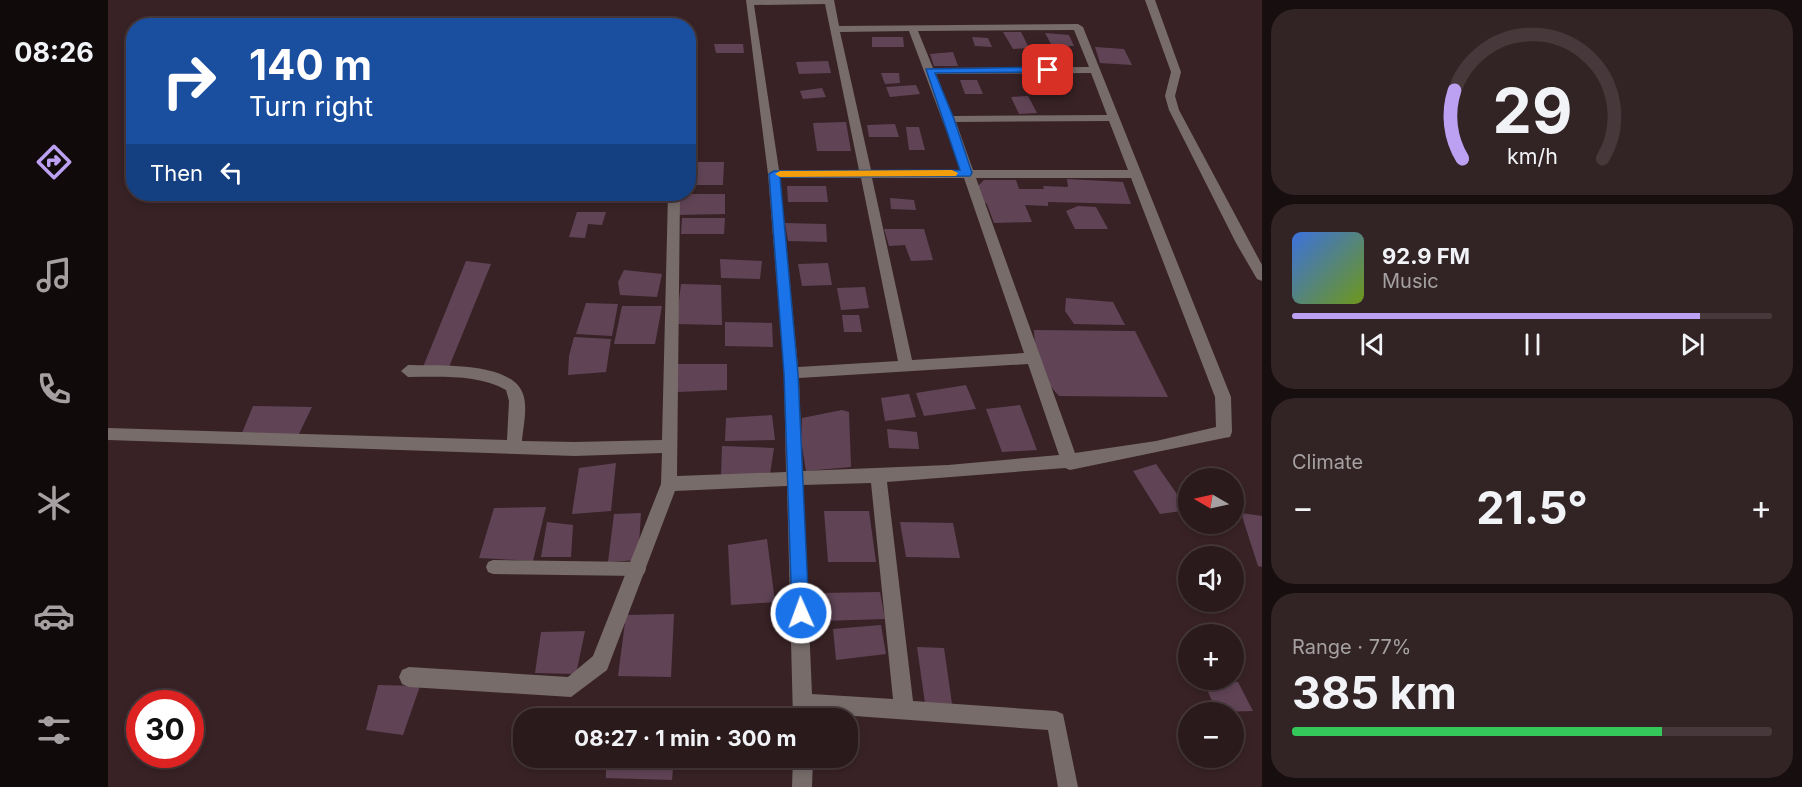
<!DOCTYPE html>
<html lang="en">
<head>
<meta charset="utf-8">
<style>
  :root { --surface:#2a1a1c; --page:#322325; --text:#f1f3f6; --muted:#a5a1a3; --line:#46383b; --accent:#bca0f2 }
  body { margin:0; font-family:Inter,sans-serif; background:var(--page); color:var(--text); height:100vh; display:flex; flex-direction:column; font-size:22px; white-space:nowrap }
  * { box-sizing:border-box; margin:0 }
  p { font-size:20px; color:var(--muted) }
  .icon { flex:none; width:33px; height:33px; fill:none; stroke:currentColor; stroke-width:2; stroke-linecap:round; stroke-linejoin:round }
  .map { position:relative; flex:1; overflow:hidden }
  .drawer { display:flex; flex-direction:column; gap:9px; padding:9px; background:#170e0f; width:540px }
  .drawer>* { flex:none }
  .hud { position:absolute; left:18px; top:18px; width:570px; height:183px; border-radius:24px; box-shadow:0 3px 9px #0003,0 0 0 2px var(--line); background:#1a4fa0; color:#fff; overflow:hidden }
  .needle { width:39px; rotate:279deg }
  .controls { position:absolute; left:1070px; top:468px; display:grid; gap:12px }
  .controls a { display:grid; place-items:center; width:66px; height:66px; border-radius:50%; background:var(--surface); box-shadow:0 3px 9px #0003,0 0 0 2px var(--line); font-size:30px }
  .speed { position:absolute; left:18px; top:690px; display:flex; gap:12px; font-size:30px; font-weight:700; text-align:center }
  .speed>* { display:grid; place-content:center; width:78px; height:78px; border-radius:50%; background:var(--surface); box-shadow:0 3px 9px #0003,0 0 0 2px var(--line); line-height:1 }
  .speed .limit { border:9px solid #d22; background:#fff; color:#111 }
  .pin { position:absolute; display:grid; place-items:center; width:51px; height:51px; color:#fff; margin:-26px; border-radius:12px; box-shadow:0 3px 9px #0006 }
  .me { position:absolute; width:66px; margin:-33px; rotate:358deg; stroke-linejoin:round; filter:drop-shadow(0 0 4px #0008) }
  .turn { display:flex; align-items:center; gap:21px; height:126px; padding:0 24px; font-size:27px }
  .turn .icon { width:78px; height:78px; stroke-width:2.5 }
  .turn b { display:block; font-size:42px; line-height:51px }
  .then { display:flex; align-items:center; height:57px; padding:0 24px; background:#0003; gap:12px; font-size:22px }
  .big { font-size:45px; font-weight:700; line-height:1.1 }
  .drawer .widget { flex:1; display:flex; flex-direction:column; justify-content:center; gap:9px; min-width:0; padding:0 21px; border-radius:24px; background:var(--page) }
  .drawer .dial { align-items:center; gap:0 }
  .dial svg { height:156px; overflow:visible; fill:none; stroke:var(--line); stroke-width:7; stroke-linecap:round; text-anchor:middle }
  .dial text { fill:var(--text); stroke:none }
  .song { display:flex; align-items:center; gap:18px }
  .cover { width:72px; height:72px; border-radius:9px; background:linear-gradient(135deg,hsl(220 70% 55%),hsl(80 70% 35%)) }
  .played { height:6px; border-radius:3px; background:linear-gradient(90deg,var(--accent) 85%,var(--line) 85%) }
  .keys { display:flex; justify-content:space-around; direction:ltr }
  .heat { display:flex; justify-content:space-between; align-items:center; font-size:33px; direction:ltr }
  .charge { height:9px; border-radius:4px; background:linear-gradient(90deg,#34c759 77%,var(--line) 0) }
  .trip { position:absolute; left:405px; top:708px; width:345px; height:60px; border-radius:24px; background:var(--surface); box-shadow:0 3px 9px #0003,0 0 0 2px var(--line); font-weight:700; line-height:60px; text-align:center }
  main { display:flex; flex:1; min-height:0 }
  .dock { display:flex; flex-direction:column; width:108px; justify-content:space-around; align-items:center; background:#110a0b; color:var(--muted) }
  .dock .icon { width:42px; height:42px }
  .dock .selected { color:var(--accent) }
  .dock b { font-size:27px; color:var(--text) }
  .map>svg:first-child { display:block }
  .building { fill:#604456 }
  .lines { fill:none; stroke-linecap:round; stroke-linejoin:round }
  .service { fill:#776c69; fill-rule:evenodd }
  .minor { fill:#776c69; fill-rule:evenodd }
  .route { fill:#1a73e8; stroke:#114b97; stroke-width:1.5 }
  .slow { fill:#f59e0b }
</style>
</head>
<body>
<main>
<nav class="dock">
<b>08:26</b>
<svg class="icon selected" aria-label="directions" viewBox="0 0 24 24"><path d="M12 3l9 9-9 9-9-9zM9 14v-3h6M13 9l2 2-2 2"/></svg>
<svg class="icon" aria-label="music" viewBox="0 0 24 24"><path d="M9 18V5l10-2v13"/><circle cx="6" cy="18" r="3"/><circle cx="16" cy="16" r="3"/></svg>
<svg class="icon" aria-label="phone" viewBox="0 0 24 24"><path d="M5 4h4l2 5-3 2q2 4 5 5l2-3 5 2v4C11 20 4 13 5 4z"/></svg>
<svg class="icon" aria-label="climate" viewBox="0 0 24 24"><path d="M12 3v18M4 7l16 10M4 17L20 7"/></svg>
<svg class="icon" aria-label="car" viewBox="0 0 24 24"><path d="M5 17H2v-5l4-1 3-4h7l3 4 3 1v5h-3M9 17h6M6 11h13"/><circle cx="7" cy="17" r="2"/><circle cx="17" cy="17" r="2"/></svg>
<svg class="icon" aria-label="filters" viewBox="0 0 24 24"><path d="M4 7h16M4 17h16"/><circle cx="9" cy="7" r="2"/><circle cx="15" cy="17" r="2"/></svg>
</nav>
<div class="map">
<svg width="1154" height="787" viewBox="0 0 1154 787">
  <rect width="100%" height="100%" fill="#382226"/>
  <path class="building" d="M895 32H913L921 48 905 49Z
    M937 33 961 35 966 46H944Z
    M764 37H795L796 47H764Z
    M864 37 880 38 884 47 867 46Z
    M606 44H635L636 53H608Z
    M987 47 1016 49 1024 65 992 63Z
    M845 52 850 66H826L822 54Z
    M720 61 723 73 691 74 688 62Z
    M773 73H791L792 83 777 84Z
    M852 80H869L875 94H857Z
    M808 85 812 94 782 97 778 87Z
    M714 88 718 97 695 99 692 91Z
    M920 96 929 113 911 114 903 97Z
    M738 122 743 151H709L705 123Z
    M787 124 791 137H761L759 125Z
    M798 127H811L817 150H801Z
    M590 162H616L615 185H580V173Z
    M959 179 1015 182 1023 204 940 202V206L917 205 924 222 886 223 879 204 870 198 867 189 876 180H908L911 189H936L935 186 960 187Z
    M679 186H718L720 202H680Z
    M573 194H617V214L568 215Z
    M782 198 806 200 808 210 783 209Z
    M970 206 988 207 1000 229H967L958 211Z
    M469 212H498L494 225 480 224 477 238 461 237Z
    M574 218H617L616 234H573Z
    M677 223 718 224 719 242 680 241Z
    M776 229H816L825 260 803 261 797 245 781 246Z
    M612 259 654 261 652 279 613 278Z
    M358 261 383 264 341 367H315Z
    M720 263 724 285 694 286 690 264Z
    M516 270 554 274 549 297 512 295 510 282Z
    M573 284 613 285 614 325 568 324Z
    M757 287 761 308 733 310 729 288Z
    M958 298 1005 302 1017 325 966 324 957 311Z
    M478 303 510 304 504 336 468 334Z
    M514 306H554L547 344H506Z
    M734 315H751L754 332H736Z
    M617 322 664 323 665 347 617 346Z
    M926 330 1027 331 1060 397 951 396 936 379 927 347Z
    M466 337 503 339 498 372 460 375 461 356Z
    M570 364H619V390L569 392Z
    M858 385 868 409 816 416 808 393Z
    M801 394 808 417 777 421 773 398Z
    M912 405 929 450 894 452 878 409Z
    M145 406 204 407 188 440 132 438Z
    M734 410 741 412 743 467 698 471 693 440 694 418Z
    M664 415 667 440 617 441 618 418Z
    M779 429 809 432 811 449 781 448Z
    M614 446 666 448 662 474 613 476Z
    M508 463 503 511 464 514 471 468Z
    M1048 464 1080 510 1052 514 1025 471Z
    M438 507 425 561 371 558 386 508Z
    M716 511H761L768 562H720Z
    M533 513 530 560 500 562 506 514Z
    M1133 513 1154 516V567L1150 566Z
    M439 522 465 525 463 557H433Z
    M792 522 845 523 852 558 798 557Z
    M659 539 667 602 623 605 620 545Z
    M772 592 777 619 714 621 712 593Z
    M566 614 563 677 510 676 518 615Z
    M773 625 778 654 728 660 725 629Z
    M477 631 468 674 427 673 433 632Z
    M809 647 836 648 844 704 817 703Z
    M1130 682 1145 711 1109 712 1096 683Z
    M270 685 312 686 295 735 258 730Z
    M498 758H566L564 780 498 778Z"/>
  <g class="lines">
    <path class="service" d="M385 560 531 562 536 564 538 569 536 574 531 576 385 574 380 572 378 567 380 562Z"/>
    <path class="minor" d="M638 0H726L731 26 970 24 975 27 1123 397 1124 432 1122 437 1116 438 962 470 957 468 779 482 805 701 948 711 955 714 970 787H950L940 730 705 713V718H685L679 486 567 491 499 670 463 697 301 687 294 684 291 677 294 670 301 667 460 677 485 656 553 484 554 453 467 456 0 440V428L399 440 401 401 398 390C370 374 332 377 300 377L293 371 300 365C329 366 404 361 415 394 420 408 415 427 414 441L467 442 554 440 560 194H572L569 476 678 472 676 373 660 174ZM717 4 751 170H671L646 5ZM966 30 981 67 825 68 810 31ZM801 31 853 170H763L732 32ZM983 73 999 115 845 116 828 74ZM1001 121 1020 170H865L848 122ZM672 178H753L790 361 690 367ZM764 178H856L916 353 804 360ZM868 178H1023L1107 397 1108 427 1048 441 967 453ZM920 364 951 455 840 465 694 471 691 378ZM763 483 785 699 704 694 695 485Z
      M1037 0H1047L1073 72 1067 96 1071 110 1154 265V281L1149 279 1128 243 1061 110 1057 96 1063 72Z
      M685 758H705L704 787H684Z"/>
  </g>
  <path class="route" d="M940 67 943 68V72L827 73 846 119 864 173 862 176 672 177 690 374 701 613 699 618 693 621 687 618 684 613 676 374 661 174 666 171 852 170 818 69Z"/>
  <path class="slow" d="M844 170 850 173 848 176 672 177 667 174 672 171Z"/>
</svg>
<div class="controls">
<a><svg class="needle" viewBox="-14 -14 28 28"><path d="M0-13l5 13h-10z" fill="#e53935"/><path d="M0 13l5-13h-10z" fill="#a5a1a3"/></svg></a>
<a><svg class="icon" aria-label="sound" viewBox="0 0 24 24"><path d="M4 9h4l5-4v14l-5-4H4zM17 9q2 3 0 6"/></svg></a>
<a>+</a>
<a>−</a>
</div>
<div class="speed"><div class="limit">30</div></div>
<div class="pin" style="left:940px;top:70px;background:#d93025"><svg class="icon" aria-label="arrive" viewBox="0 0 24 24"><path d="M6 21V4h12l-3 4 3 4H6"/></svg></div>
<svg class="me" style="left:693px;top:613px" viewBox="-20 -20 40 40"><circle r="17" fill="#1a73e8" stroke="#fff" stroke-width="3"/><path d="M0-11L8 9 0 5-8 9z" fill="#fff"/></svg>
<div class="trip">08:27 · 1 min · 300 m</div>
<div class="hud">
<div class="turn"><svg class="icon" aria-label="right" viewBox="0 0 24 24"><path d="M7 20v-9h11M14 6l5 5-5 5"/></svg><div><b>140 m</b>Turn right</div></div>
<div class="then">Then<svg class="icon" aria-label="left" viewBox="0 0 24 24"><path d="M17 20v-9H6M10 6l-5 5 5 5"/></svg></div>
</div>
</div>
<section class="drawer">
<div class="widget dial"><svg viewBox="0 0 100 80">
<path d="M14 69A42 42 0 1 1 86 69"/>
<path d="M14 69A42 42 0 0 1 10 34" stroke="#bca0f2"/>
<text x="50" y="56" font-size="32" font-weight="700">29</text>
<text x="50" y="72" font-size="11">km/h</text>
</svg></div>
<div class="widget">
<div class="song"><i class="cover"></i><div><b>92.9 FM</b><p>Music</p></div></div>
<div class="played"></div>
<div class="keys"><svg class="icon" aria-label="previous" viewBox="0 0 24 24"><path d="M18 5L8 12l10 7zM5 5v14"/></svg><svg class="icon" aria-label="pause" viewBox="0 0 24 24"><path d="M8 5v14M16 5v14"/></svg><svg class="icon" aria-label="next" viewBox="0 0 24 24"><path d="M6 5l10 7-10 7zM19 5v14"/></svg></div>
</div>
<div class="widget"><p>Climate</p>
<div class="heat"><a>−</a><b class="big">21.5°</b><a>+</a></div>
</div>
<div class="widget"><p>Range · 77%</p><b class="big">385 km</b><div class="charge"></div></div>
</section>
</main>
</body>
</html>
